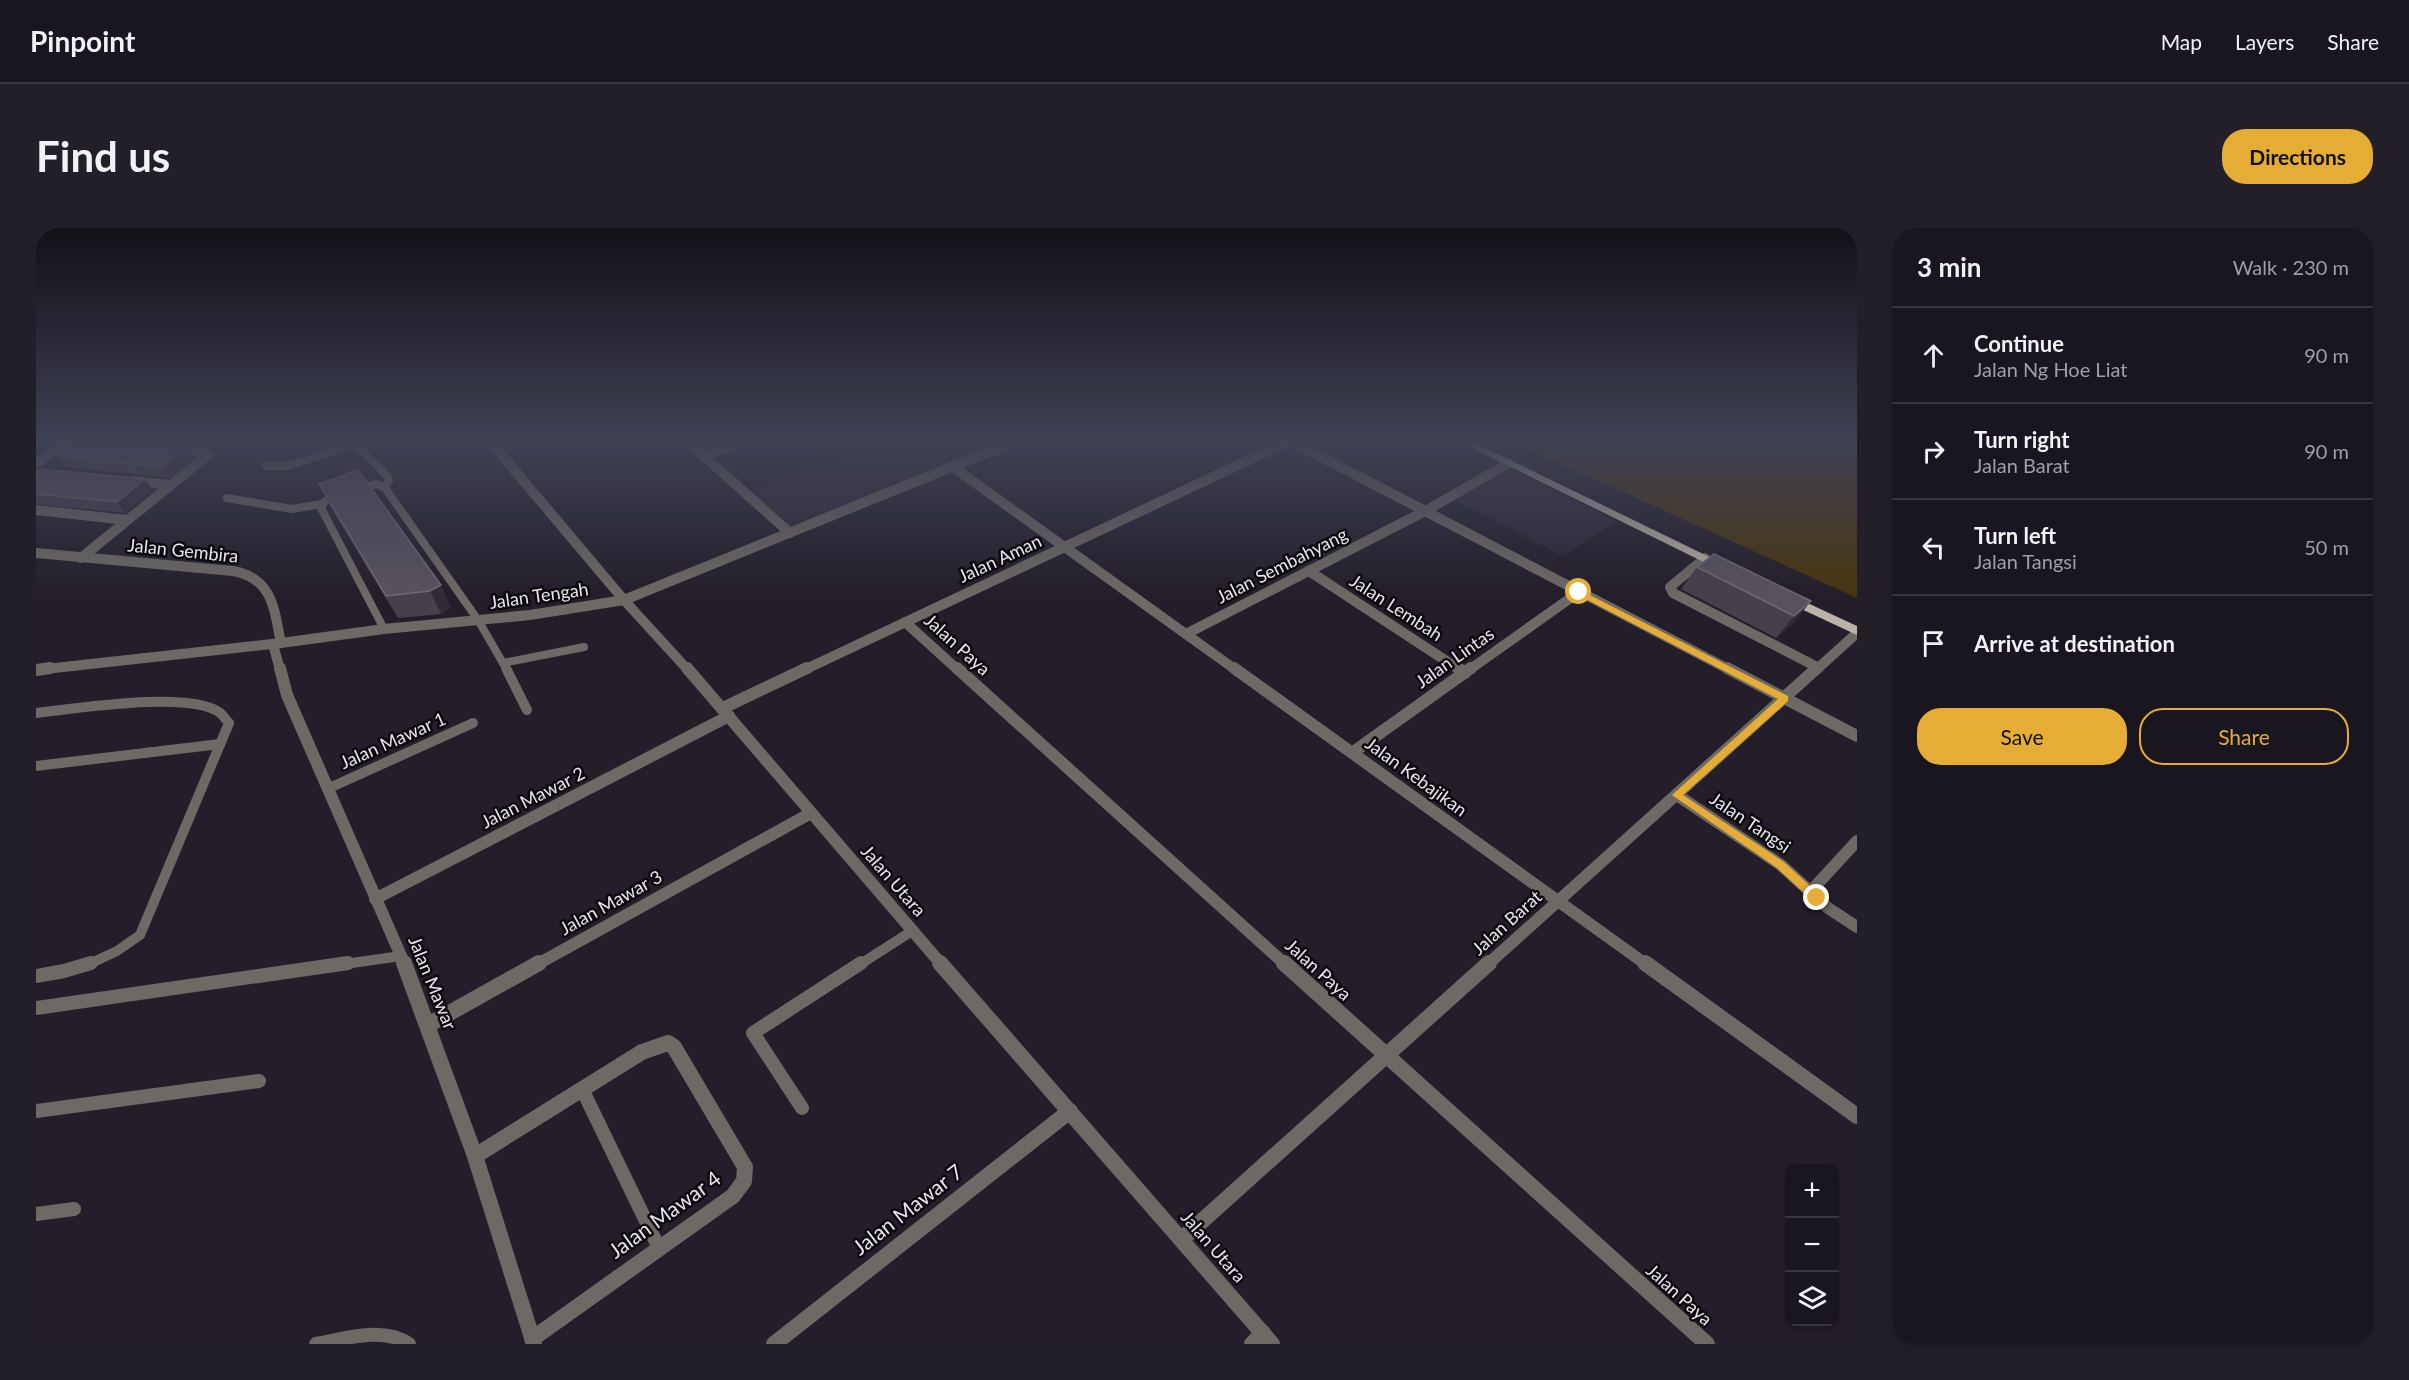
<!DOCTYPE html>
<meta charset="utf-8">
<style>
:root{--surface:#1a161f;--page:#231f28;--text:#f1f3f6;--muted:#9f9fa4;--line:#38353d;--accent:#e6ad36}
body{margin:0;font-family:Lato,sans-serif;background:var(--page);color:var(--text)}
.controls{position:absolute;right:18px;bottom:18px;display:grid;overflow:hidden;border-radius:12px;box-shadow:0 3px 9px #0003}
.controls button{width:54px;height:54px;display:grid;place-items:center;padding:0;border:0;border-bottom:2px solid var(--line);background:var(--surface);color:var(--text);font:30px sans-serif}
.stop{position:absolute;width:18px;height:18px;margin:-14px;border:4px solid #e6ad36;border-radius:50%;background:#fff}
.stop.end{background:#e6ad36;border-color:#fff;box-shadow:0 2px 6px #0008}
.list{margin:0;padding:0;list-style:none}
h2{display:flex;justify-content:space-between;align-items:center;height:78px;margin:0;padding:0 24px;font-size:26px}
h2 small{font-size:20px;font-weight:400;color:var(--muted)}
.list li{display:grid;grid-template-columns:39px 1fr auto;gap:18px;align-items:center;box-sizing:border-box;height:96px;padding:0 24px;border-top:2px solid var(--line)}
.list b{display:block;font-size:22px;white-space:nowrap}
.list p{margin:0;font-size:20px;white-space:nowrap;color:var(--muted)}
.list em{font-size:20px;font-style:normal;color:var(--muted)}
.actions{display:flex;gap:12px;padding:18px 24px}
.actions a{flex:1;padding:14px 0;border:2px solid var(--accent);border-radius:24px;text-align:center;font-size:21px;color:var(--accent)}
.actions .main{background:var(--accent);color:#111}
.icon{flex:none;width:33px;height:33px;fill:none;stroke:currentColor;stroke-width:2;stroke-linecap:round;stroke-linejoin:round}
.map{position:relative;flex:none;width:1821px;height:1116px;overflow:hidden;border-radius:24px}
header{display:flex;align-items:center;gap:36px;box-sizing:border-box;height:84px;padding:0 30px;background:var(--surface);border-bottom:2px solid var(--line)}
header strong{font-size:28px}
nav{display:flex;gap:33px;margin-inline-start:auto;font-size:21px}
.intro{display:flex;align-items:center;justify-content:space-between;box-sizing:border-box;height:144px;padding:0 36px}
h1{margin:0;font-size:42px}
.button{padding:15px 27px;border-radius:24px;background:var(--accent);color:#111;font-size:21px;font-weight:700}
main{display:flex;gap:36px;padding:0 36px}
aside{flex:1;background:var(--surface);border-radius:24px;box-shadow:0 3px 9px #0003}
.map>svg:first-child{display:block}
.built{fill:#2f2737}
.green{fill:#48350f}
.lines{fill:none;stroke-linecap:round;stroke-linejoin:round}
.service-far2{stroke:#6d6964;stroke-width:8}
.service-far1{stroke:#6d6964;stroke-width:10}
.service{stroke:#6d6964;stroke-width:14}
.minor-far2{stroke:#6d6964;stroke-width:10}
.minor-far1{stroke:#6d6964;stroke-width:12}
.minor{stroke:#6d6964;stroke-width:16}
.primary{fill:#bab3a8;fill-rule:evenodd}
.wall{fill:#46404b}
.shaded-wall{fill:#312b36}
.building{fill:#58525d;stroke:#6f6974;stroke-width:1.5}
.route{fill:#e6ad36}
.labels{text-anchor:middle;stroke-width:5;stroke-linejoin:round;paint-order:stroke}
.street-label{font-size:18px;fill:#eae6ee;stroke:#0c090e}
.near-street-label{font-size:21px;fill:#eae6ee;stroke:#0c090e}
</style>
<header>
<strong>Pinpoint</strong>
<nav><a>Map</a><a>Layers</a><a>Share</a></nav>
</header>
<div class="intro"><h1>Find us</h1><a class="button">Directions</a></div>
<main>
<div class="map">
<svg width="1821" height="1116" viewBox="0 0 1821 1116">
<rect width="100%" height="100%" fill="#231e29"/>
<!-- built -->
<g class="built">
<path d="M844,212H975L756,301L713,264Z"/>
<path d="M1474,240L1581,293L1527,328L1418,272Z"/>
</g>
<!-- green -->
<path class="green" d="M1481,212H1821V370L1477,214Z"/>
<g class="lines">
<!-- service-far2 -->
<g class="service-far2">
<path d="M230,238H251L319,216L352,249L353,253L348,259"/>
<path d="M321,261L341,256L349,260L442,392L471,442"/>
<path d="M303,266L289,273L285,280L348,401"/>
<path d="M191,270L256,281L285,276"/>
<path d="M467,435L548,419"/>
</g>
<!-- service-far1 -->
<g class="service-far1">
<path d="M470,440L491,482"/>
<path d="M0,485C38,481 154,462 184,485C187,487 190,492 193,495L104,707L81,723L51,737"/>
<path d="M0,538L184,516"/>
<path d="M291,561L437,495"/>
<path d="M302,737L365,728"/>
<path d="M823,737L876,703"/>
</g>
<!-- service -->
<g class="service">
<path d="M0,748L28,743L55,735"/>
<path d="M0,780L312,735"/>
<path d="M547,863L623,1020"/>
<path d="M766,880L717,805L825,735"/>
<path d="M0,883L223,853"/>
<path d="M0,986L38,981"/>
<path d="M280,1116C309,1111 347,1098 373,1116"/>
</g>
<!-- minor-far2 -->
<g class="minor-far2">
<path d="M453,212L588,372L652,442"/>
<path d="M650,212L754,305"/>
<path d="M1253,212L1694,442"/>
<path d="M0,214L27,217"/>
<path d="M668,228L711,212"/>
<path d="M0,235L34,212"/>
<path d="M917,239L1200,442"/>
<path d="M97,253L134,257"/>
<path d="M0,282L91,292"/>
<path d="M0,325L197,343C237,350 238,381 245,415"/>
<path d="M45,330L173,226L139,219"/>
<path d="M1669,330L1634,359L1637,365L1783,440"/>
<path d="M1273,343L1424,442"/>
<path d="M869,394L922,442"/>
<path d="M1150,406L1391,282L1473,235"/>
<path d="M237,416L244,442"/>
<path d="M0,442L245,415L348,401L494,387L588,372L982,212"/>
<path d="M768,442L1255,212"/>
<path d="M1433,442L1543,364"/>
<path d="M1780,442L1821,405"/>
</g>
<!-- minor-far1 -->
<g class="minor-far1">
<path d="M244,440L251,467L369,737"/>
<path d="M651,440L906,737"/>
<path d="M921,440L1250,737"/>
<path d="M1198,440L1611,737"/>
<path d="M1422,440L1429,445"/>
<path d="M1691,440L1821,508"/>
<path d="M0,442L14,440"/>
<path d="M687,480L771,440"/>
<path d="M1316,525L1435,440"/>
<path d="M1641,567L1745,637L1792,680L1821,699"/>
<path d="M1774,664L1821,613"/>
<path d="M339,671L693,488"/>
<path d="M500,737L775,585"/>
<path d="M1451,737L1781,440"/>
</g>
<!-- minor -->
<g class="minor">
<path d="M368,735L439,928L498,1116"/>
<path d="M904,735L1236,1116"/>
<path d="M1248,735L1671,1116"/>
<path d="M1609,735L1821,888"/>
<path d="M392,797L503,735"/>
<path d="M439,928L606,824L632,815L638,819L709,939L708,953L697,968L496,1111"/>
<path d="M1146,1011L1453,735"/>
<path d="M738,1116L1034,883"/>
<path d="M1216,1116L1227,1105"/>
</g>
<!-- primary -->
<g class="primary">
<path d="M1420,212H1433L1696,340L1694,343H1686Z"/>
<path d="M1752,366L1821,398V407L1748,373L1746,370L1748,367Z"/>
</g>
</g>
<!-- wall -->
<g class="wall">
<path d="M22,218L158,229L133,250L30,239L22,228L27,224Z"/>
<path d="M0,244L109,251L117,262L89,285L0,276Z"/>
<path d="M283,256L415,379L405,386L362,390L294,278Z"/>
<path d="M1661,339L1775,373L1757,395L1740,410L1645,361Z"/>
</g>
<!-- shaded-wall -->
<g class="shaded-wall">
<path d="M151,218L158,229L133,250L125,239Z"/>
<path d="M109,251L117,262L89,285L81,274Z"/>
<path d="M405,357L415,379L405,386L394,363Z"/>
<path d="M1775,373L1757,395L1740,410L1758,388Z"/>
</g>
<!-- building -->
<g class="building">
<path d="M31,212H107L151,218L125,239L22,228L34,219L22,218Z"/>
<path d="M4,241L109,251L81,274L0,266V244Z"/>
<path d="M322,242L405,357L394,363L350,368L283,256Z"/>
<path d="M1678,326L1775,373L1758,388L1661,339Z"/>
</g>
<!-- sky -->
<linearGradient id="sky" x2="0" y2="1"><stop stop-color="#131017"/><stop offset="0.58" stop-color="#3f4154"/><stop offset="1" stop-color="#3f4154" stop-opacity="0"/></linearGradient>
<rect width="1821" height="368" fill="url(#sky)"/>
<!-- route -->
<path class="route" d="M1540,363H1546L1752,468V473L1647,567L1748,634L1784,667V673H1777L1741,640L1636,567L1742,471L1540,366Z"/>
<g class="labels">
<!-- street labels -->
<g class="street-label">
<text transform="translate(147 323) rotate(6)" y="6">Jalan Gembira</text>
<text transform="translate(964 331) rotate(-25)" y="6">Jalan Aman</text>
<text transform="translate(1246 338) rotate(-27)" y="6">Jalan Sembahyang</text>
<text transform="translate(503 368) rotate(-8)" y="6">Jalan Tengah</text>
<text transform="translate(1360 380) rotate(33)" y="6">Jalan Lembah</text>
<text transform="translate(921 417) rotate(42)" y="6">Jalan Paya</text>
<text transform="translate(1419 430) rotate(-35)" y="6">Jalan Lintas</text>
<text transform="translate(357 513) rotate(-24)" y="6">Jalan Mawar 1</text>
<text transform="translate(1380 549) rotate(36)" y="6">Jalan Kebajikan</text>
<text transform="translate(497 570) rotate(-27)" y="6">Jalan Mawar 2</text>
<text transform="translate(1714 595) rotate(34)" y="6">Jalan Tangsi</text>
<text transform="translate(857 653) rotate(49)" y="6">Jalan Utara</text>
<text transform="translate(575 675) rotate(-29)" y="6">Jalan Mawar 3</text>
<text transform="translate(1471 695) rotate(-42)" y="6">Jalan Barat</text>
<text transform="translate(1282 742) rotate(42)" y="6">Jalan Paya</text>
<text transform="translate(396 755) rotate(68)" y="6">Jalan Mawar</text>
<text transform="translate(1177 1019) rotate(49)" y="6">Jalan Utara</text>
<text transform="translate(1643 1067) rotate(42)" y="6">Jalan Paya</text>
</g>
<!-- near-street labels -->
<g class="near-street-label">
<text transform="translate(872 982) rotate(-38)" y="7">Jalan Mawar 7</text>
<text transform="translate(629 987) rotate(-36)" y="7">Jalan Mawar 4</text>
</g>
</g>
</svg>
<div class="controls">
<button>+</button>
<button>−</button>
<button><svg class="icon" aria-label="layers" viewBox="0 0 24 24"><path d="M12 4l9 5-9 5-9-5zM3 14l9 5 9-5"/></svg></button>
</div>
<div class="stop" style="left:1543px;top:364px"></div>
<div class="stop end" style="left:1781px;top:670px"></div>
</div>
<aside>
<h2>3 min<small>Walk · 230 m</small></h2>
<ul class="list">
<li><svg class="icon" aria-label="ahead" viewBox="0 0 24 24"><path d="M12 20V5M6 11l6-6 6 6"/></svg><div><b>Continue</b><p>Jalan Ng Hoe Liat</p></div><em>90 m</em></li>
<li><svg class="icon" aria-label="right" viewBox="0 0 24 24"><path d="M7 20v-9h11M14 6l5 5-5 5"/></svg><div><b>Turn right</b><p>Jalan Barat</p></div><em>90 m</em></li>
<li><svg class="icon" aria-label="left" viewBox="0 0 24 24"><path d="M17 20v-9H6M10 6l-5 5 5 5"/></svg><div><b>Turn left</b><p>Jalan Tangsi</p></div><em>50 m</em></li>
<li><svg class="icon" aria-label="arrive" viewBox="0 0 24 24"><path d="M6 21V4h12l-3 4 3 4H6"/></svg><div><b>Arrive at destination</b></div></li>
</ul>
<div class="actions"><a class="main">Save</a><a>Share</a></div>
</aside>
</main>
